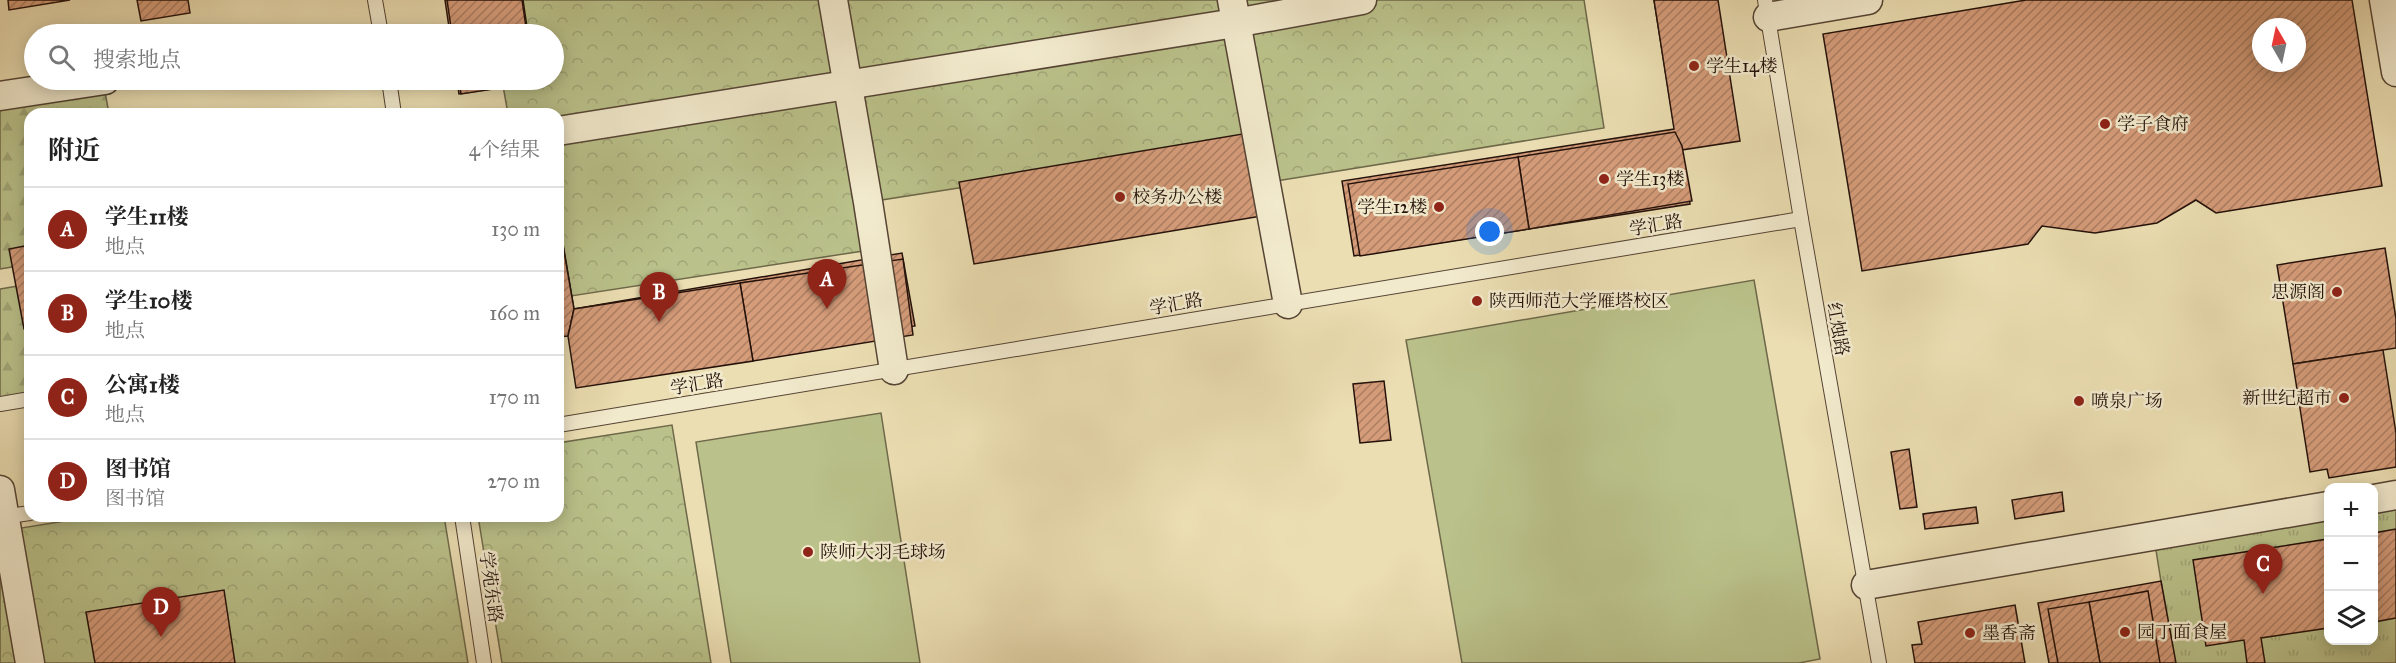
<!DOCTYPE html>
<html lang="zh">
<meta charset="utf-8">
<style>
:root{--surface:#fff;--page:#f6f6f6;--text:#222;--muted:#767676;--line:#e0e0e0;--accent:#8f2418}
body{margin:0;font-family:"IM FELL Great Primer","Noto Serif SC",serif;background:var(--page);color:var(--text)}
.controls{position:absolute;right:18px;bottom:18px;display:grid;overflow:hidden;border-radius:12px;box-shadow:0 3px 15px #0003}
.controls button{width:54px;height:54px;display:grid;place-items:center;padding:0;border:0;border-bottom:2px solid var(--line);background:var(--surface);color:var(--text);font:30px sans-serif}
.compass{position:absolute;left:2252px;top:18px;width:54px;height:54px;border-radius:50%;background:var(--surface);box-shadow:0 3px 15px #0003;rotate:351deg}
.you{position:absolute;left:1490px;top:232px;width:21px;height:21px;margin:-15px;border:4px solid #fff;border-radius:50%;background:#1a73e8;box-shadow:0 0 0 9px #1a73e833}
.badge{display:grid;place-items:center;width:39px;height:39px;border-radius:50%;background:var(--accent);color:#fff;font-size:20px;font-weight:700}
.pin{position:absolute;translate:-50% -50px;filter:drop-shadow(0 2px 3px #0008)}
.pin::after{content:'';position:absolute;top:32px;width:21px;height:18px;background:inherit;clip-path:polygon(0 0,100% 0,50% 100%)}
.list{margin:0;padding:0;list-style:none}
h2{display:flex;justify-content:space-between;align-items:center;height:78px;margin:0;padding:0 24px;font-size:26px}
h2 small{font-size:20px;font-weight:400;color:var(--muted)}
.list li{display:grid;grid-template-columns:39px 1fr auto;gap:18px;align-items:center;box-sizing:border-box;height:84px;padding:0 24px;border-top:2px solid var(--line)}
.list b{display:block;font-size:22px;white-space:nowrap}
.list p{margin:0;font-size:20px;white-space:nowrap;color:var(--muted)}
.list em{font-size:20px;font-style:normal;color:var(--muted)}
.icon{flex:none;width:33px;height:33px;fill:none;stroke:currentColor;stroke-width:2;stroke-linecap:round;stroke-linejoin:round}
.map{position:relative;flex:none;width:2396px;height:663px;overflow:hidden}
.search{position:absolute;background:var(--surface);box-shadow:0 3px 15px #0003;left:24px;top:24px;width:540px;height:66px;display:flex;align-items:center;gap:15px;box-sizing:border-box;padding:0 21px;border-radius:33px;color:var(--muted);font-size:22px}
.panel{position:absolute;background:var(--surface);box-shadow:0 3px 15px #0003;left:24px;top:108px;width:540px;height:414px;border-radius:18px}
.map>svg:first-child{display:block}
.grass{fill:url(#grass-tufts);stroke:#6e694a;stroke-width:1.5}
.forest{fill:url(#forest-firs);stroke:#6e694a;stroke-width:1.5}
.park{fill:url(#park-crowns);stroke:#6e694a;stroke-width:1.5}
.pitch{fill:#bac18a;stroke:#6e694a;stroke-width:1.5}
.building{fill:url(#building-hatch);stroke:#23110a;stroke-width:1.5;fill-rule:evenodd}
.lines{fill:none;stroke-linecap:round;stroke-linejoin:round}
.lane-casing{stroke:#554434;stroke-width:16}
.street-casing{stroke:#554434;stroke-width:31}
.lane{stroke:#f2eacd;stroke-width:14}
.street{stroke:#f2eacd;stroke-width:28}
.poi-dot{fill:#8f2418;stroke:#f2eacd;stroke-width:2}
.labels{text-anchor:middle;stroke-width:5;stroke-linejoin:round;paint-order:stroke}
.poi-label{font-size:18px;fill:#23110a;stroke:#f2eacd;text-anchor:start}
.street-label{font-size:18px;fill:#23110a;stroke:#f2eacd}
</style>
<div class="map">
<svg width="2396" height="663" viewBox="0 0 2396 663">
<defs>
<pattern id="grass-tufts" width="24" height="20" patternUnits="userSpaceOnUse" patternTransform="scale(1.5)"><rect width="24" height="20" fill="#bac18a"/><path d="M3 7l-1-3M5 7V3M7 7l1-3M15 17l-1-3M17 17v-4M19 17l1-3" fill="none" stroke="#a0a576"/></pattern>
<pattern id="forest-firs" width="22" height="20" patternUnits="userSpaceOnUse" patternTransform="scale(1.5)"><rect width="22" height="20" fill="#bac18a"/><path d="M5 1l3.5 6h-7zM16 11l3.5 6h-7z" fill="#a0a576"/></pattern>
<pattern id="park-crowns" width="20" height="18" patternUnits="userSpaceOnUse" patternTransform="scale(1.5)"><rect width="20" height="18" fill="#bac18a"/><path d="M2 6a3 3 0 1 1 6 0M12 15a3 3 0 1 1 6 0" fill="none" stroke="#a0a576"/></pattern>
<pattern id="building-hatch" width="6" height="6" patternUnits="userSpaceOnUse" patternTransform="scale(1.5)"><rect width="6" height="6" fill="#d59c7a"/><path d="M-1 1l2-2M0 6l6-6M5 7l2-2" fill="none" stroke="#ac7e62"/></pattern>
</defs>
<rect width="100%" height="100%" fill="#ebdeb2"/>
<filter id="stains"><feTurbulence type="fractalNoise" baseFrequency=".00333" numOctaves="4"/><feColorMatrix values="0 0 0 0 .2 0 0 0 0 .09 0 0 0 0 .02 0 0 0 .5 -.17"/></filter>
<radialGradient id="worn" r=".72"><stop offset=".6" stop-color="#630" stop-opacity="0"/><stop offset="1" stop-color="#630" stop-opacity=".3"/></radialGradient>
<!-- grass -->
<path class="grass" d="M2396,508V663H2174L2155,544L2328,518V640H2374V511Z"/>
<!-- forest -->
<g class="forest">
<path d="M104,86L109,114H30V264L0,269V103Z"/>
<path d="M30,284V394L0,399V289Z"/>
</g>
<!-- park -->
<g class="park">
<path d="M489,0H1584L1604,128L1264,183L1258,141L869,202L876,249L558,298V114H508L502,80H554V34H495Z"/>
<path d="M672,425L711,663H502L478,516H558V443Z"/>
<path d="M96,516H444L468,663H43L21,528Z"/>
<path d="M0,528L22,663H0Z"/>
</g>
<!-- pitch -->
<g class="pitch">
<path d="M1754,280L1820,659L1799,663H1462L1406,340Z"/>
<path d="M881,413L920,663H731L696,442Z"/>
</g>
<!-- building -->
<g class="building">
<path d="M8,0H70L9,10Z"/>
<path d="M137,0H188L190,13L141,21Z"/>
<path d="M445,0H523L528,34H450Z"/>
<path d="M447,0H522L527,34H452Z"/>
<path d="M1654,0H1714L1736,139L1682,146L1675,132Z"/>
<path d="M1654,0H1718L1740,141L1682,150L1690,204L1354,256L1342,181L1674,129Z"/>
<path d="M2026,0H2352L2382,186L2216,213L2196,200L2157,223L2095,233L2042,226L2028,244L1862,271L1823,34ZM2261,27H2297V63H2261Z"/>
<path d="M457,80H535L536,82L459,94Z"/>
<path d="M459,80H534V83L461,94Z"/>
<path d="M1266,130L1280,213L974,264L959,182Z"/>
<path d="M1675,132L1682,146L1692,201L1529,229L1518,157Z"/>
<path d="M1518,157L1529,229L1360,256L1348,184Z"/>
<path d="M558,214L574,309L902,253L915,326L579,384L571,333L558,335Z"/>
<path d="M558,217L574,309L568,336L558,337Z"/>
<path d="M30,245V328L24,329L9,249Z"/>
<path d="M2385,248L2396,319V348L2293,364L2277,265Z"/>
<path d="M903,259L913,335L753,361L740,283Z"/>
<path d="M740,283L753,361L576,388L568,336L574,309Z"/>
<path d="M2383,350L2396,433V467L2329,478L2327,469L2310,472L2293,364Z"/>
<path d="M1384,381L1391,440L1360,443L1353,384Z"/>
<path d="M1909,449L1917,507L1900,509L1891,452Z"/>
<path d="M2062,492L2064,511L2015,519L2012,500Z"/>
<path d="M1976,507L1978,523L1925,529L1923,514Z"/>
<path d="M2396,529V618L2374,622V533Z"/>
<path d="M2328,539V628L2261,638L2265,663H2247L2244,640L2206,646L2193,560Z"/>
<path d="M2161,581L2176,663H2049L2038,603Z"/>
<path d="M224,590L235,663H95L86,612Z"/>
<path d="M2148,591L2160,663H2100L2089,602Z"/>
<path d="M2089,602L2100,663H2058L2048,609Z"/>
<path d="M2015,605L2025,663H1915L1912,645L1922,644L1918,622Z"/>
</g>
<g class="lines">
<defs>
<g id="lane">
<path d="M375,0L381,34"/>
<path d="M1765,0L1801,219L1879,663"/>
<path d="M389,80L394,114"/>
<path d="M0,404L30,399"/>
<path d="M558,425L1801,219"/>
<path d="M462,516L484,663"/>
<path d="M2,517L30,513"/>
</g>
<g id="street">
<path d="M833,0L868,202L894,370"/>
<path d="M1232,0L1288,304"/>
<path d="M2384,0L2396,72"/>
<path d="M1768,17L1868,0"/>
<path d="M0,96L105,80"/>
<path d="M558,131L1235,23L1362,0"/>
<path d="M0,490L30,663"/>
<path d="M2374,499L2396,495"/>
<path d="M1866,585L2328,506"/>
</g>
</defs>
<!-- lane casing -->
<use href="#lane" class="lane-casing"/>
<!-- street casing -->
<use href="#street" class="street-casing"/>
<!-- lane -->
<use href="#lane" class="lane"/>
<!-- street -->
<use href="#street" class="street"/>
</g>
<!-- markers -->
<g class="poi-dot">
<circle cx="1694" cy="66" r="6"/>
<circle cx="2105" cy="124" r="6"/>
<circle cx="1604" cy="179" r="6"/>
<circle cx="1120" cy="197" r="6"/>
<circle cx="1439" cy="207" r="6"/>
<circle cx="2337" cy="292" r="6"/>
<circle cx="1477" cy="301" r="6"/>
<circle cx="2344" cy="398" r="6"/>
<circle cx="2079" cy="401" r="6"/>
<circle cx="808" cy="552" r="6"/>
<circle cx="2125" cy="632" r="6"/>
<circle cx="1970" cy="633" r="6"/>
</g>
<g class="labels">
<!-- poi labels -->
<g class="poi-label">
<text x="1706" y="72">学生14楼</text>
<text x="2117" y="130">学子食府</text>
<text x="1616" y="185">学生13楼</text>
<text x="1132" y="203">校务办公楼</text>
<text x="1427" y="213" text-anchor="end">学生12楼</text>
<text x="2325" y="298" text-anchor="end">思源阁</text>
<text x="1489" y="307">陕西师范大学雁塔校区</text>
<text x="2332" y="404" text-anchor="end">新世纪超市</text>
<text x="2091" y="407">喷泉广场</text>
<text x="820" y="558">陕师大羽毛球场</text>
<text x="2137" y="638">园丁面食屋</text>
<text x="1982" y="639">墨香斋</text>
</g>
<!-- street labels -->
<g class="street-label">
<text transform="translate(1656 225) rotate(-9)" y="6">学汇路</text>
<text transform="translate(1176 304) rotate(-10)" y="6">学汇路</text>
<text transform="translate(1838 329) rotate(80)" y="6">红烛路</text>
<text transform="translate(697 384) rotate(-9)" y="6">学汇路</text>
<text transform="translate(491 587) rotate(82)" y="6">学苑东路</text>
</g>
</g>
<rect width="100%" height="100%" filter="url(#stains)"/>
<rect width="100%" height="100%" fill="url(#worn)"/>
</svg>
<div class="controls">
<button>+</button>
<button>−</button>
<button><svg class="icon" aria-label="layers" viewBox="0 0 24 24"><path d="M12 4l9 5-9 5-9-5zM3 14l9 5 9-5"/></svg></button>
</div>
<svg class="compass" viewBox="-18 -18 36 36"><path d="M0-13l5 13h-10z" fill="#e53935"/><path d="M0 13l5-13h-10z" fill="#767676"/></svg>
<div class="you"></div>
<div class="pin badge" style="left:827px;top:309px">A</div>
<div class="pin badge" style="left:659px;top:322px">B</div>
<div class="pin badge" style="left:2263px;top:594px">C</div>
<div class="pin badge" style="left:161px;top:637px">D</div>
<div class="search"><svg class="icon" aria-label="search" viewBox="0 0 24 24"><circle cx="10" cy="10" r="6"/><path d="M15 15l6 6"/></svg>搜索地点</div>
<section class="panel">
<h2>附近<small>4个结果</small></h2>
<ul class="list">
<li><span class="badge">A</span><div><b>学生11楼</b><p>地点</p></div><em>130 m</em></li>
<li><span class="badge">B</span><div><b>学生10楼</b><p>地点</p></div><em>160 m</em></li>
<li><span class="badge">C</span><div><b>公寓1楼</b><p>地点</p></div><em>170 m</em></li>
<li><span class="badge">D</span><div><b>图书馆</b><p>图书馆</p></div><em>270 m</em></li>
</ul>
</section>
</div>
